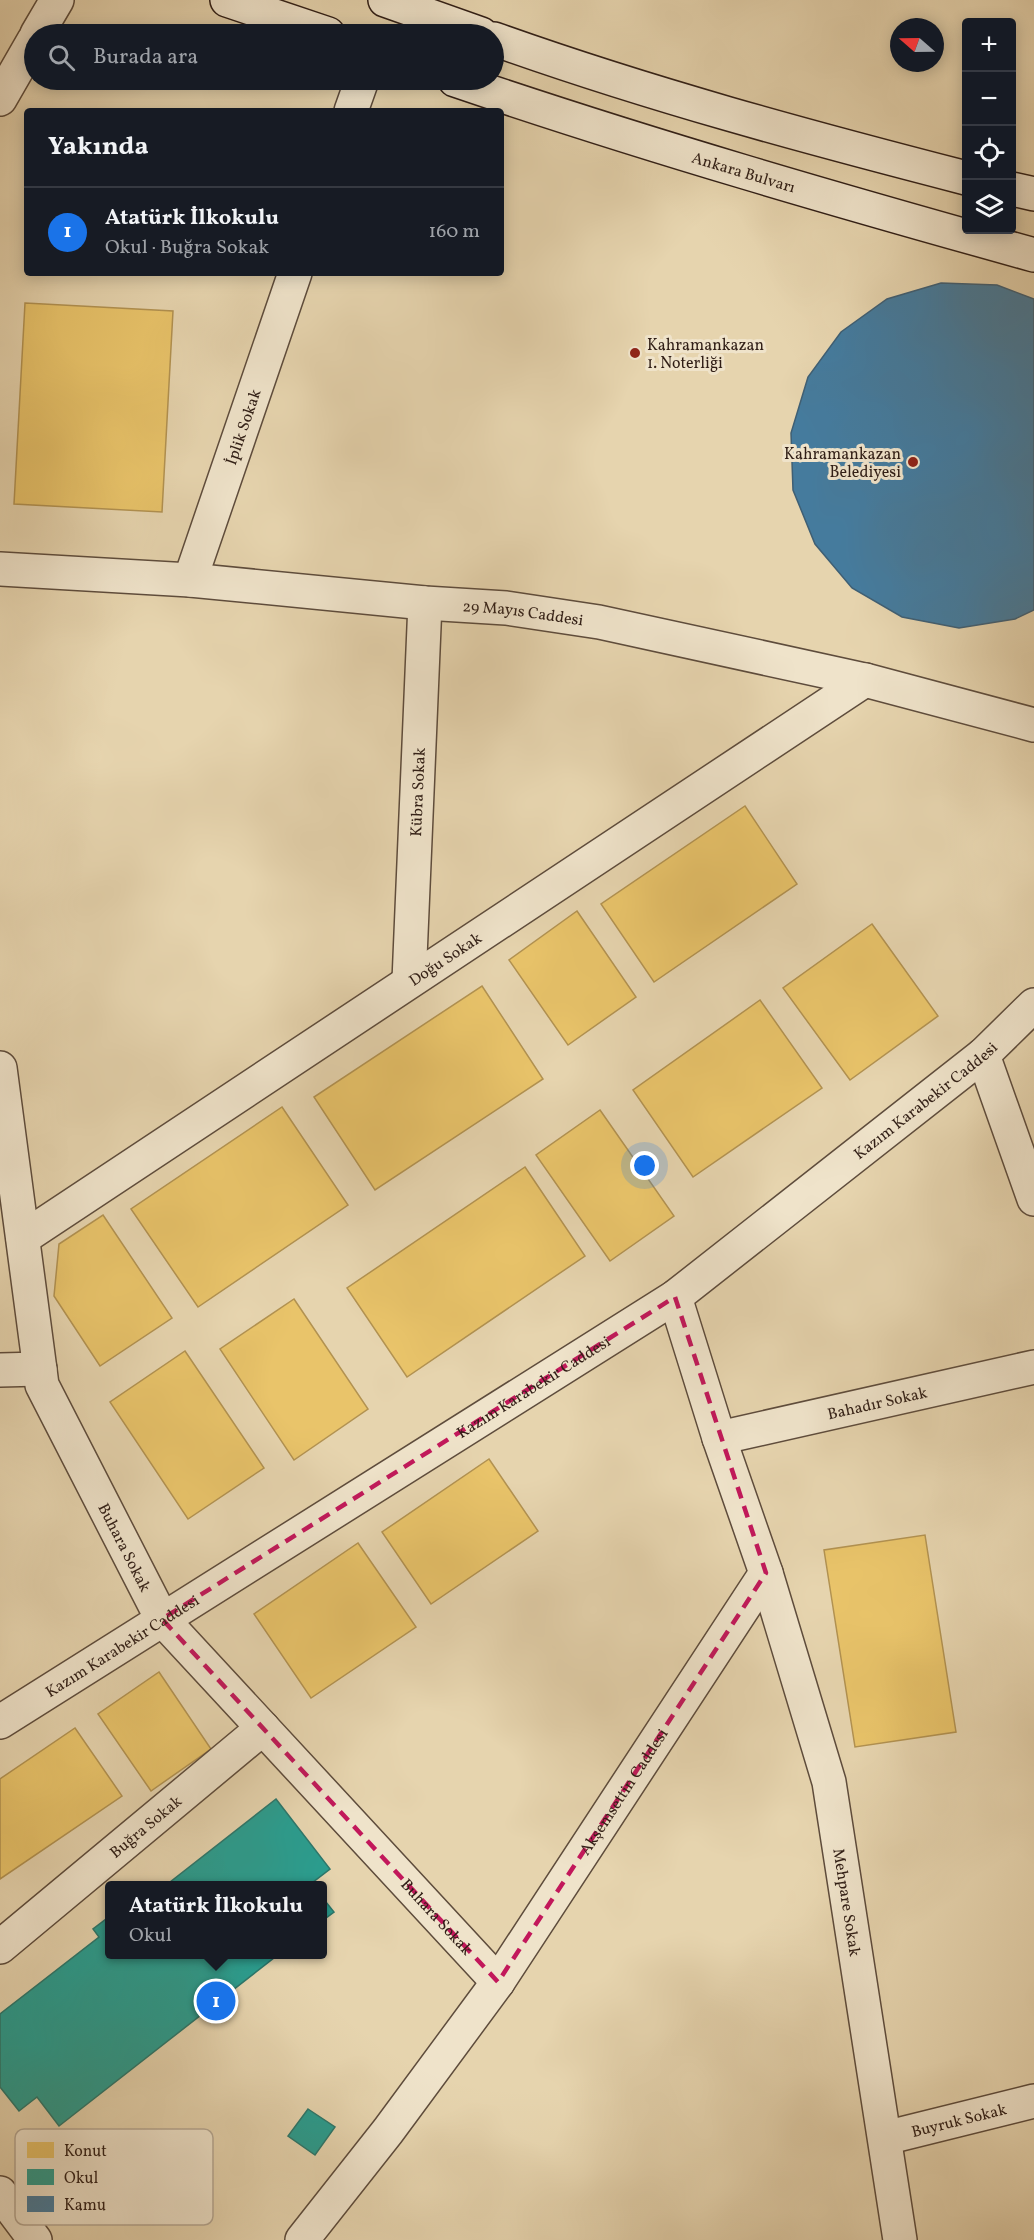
<!DOCTYPE html>
<html lang="tr">
<meta charset="utf-8">
<style>
:root{--surface:#171b24;--page:#242831;--text:#f1f3f6;--muted:#9ea1a6;--line:#363941;--accent:#1a73e8}
body{margin:0;font-family:Vollkorn,serif;background:var(--page);color:var(--text)}
.controls{position:absolute;right:18px;top:18px;display:grid;overflow:hidden;border-radius:6px;box-shadow:0 3px 15px #0003}
.controls button{width:54px;height:54px;display:grid;place-items:center;padding:0;border:0;border-bottom:2px solid var(--line);background:var(--surface);color:var(--text);font:30px sans-serif}
.compass{position:absolute;left:890px;top:18px;width:54px;height:54px;border-radius:50%;background:var(--surface);box-shadow:0 3px 15px #0003;rotate:290deg}
.you{position:absolute;left:645px;top:1166px;width:21px;height:21px;margin:-15px;border:4px solid #fff;border-radius:50%;background:#1a73e8;box-shadow:0 0 0 9px #1a73e833}
.badge{display:grid;place-items:center;width:39px;height:39px;border-radius:50%;background:var(--accent);color:#fff;font-size:20px;font-weight:700}
.pin{position:absolute;translate:-50% -50%;border:3px solid #fff;box-shadow:0 2px 6px #0006}
.popup{position:absolute;left:105px;top:1881px;width:222px;height:78px;box-sizing:border-box;display:grid;place-content:center;border-radius:6px;background:var(--surface);filter:drop-shadow(0 2px 4px #0005);font-size:20px;white-space:nowrap;color:var(--muted)}
.popup b{font-size:22px;color:var(--text)}
.popup::after{content:'';position:absolute;left:50%;top:100%;margin-left:-12px;border:12px solid transparent;border-top-color:var(--surface)}
.list{margin:0;padding:0;list-style:none}
h2{display:flex;justify-content:space-between;align-items:center;height:78px;margin:0;padding:0 24px;font-size:26px}
h2 small{font-size:20px;font-weight:400;color:var(--muted)}
.list li{display:grid;grid-template-columns:39px 1fr auto;gap:18px;align-items:center;box-sizing:border-box;height:90px;padding:0 24px;border-top:2px solid var(--line)}
.list b{display:block;font-size:22px;white-space:nowrap}
.list p{margin:0;font-size:20px;white-space:nowrap;color:var(--muted)}
.list em{font-size:20px;font-style:normal;color:var(--muted)}
.icon{flex:none;width:33px;height:33px;fill:none;stroke:currentColor;stroke-width:2;stroke-linecap:round;stroke-linejoin:round}
.map{position:relative;flex:none;width:1034px;height:2240px;overflow:hidden}
.search{position:absolute;background:var(--surface);box-shadow:0 3px 15px #0003;left:24px;top:24px;width:480px;height:66px;display:flex;align-items:center;gap:15px;box-sizing:border-box;padding:0 21px;border-radius:33px;color:var(--muted);font-size:22px}
.panel{position:absolute;background:var(--surface);box-shadow:0 3px 15px #0003;left:24px;top:108px;width:480px;height:168px;border-radius:6px}
.map>svg:first-child{display:block}
.homes{fill:#e9c46a;stroke:#b29251;stroke-width:1.5}
.schools{fill:#2a9d8f;stroke:#2c776b;stroke-width:1.5}
.public{fill:#457b9d;stroke:#3f5f74;stroke-width:1.5}
.lines{fill:none;stroke-linecap:round;stroke-linejoin:round}
.minor-casing{stroke:#5e4c3c;stroke-width:36}
.tertiary-casing{stroke:#5e4c3c;stroke-width:36}
.secondary-casing{stroke:#301e16;stroke-width:36}
.minor{stroke:#efe3ca;stroke-width:33}
.tertiary{stroke:#efe3ca;stroke-width:33}
.secondary{stroke:#efe3ca;stroke-width:33}
.marked{fill:none;stroke:#c2185b;stroke-width:4.5;stroke-dasharray:12 8;stroke-linejoin:round}
.poi-dot{fill:#8f2418;stroke:#efe3ca;stroke-width:2}
.labels{text-anchor:middle;stroke-width:6;stroke-linejoin:round;paint-order:stroke}
.street-label{font-size:16px;fill:#301e16;stroke:#efe3ca}
.poi-label{font-size:16px;fill:#301e16;stroke:#efe3ca;text-anchor:start}
.key{fill:#efe3ca;stroke:#b6a894;stroke-width:1.5}
.key-label{font-size:16px;fill:#301e16}
</style>
<div class="map">
<svg width="1034" height="2240" viewBox="0 0 1034 2240">
<rect width="100%" height="100%" fill="#e6d4ae"/>
<filter id="stains"><feTurbulence type="fractalNoise" baseFrequency=".00333" numOctaves="4"/><feColorMatrix values="0 0 0 0 .2 0 0 0 0 .09 0 0 0 0 .02 0 0 0 .5 -.17"/></filter>
<radialGradient id="worn" r=".72"><stop offset=".6" stop-color="#630" stop-opacity="0"/><stop offset="1" stop-color="#630" stop-opacity=".3"/></radialGradient>
<!-- homes -->
<g class="homes">
<path d="M25,303L173,311L162,512L14,504Z"/>
<path d="M745,806L797,884L654,982L601,904Z"/>
<path d="M577,911L636,997L568,1045L509,960Z"/>
<path d="M872,924L938,1016L850,1080L783,988Z"/>
<path d="M482,986L543,1079L375,1190L314,1097Z"/>
<path d="M760,1000L822,1088L693,1177L633,1090Z"/>
<path d="M282,1107L348,1205L198,1307L131,1209Z"/>
<path d="M600,1110L674,1216L610,1261L536,1155Z"/>
<path d="M525,1167L585,1256L407,1377L347,1288Z"/>
<path d="M103,1215L172,1318L100,1366L54,1296L59,1244Z"/>
<path d="M294,1299L368,1409L294,1460L220,1349Z"/>
<path d="M185,1351L264,1468L188,1519L110,1402Z"/>
<path d="M489,1459L538,1531L431,1604L382,1532Z"/>
<path d="M925,1535L956,1732L855,1747L824,1550Z"/>
<path d="M358,1543L416,1627L311,1698L254,1614Z"/>
<path d="M159,1672L211,1749L151,1791L98,1714Z"/>
<path d="M75,1728L122,1796L0,1879V1779Z"/>
</g>
<!-- schools -->
<g class="schools">
<path d="M276,1799L330,1869L312,1883L314,1886H165Z"/>
<path d="M322,1897L334,1912L322,1921Z"/>
<path d="M110,1916V1954H279L59,2126L37,2097L19,2111L0,2087V2014L99,1937L93,1929Z"/>
<path d="M308,2109L335,2127L315,2155L288,2136Z"/>
</g>
<!-- public -->
<path class="public" d="M941,283L997,285L1034,299V610L1015,619L959,628L902,617L852,588L815,544L793,490L791,433L808,377L841,332L887,299Z"/>
<g class="lines">
<defs>
<g id="minor">
<path d="M37,34L57,0"/>
<path d="M0,99L34,40"/>
<path d="M351,111L362,80"/>
<path id="s1" d="M190,580L295,273"/>
<path id="s2" d="M409,981L425,603"/>
<path d="M983,1055L1034,1199"/>
<path id="s3" d="M0,1068L42,1385L162,1619L498,1982"/>
<path id="s4" d="M23,1238L865,680"/>
<path d="M0,1370L40,1369"/>
<path id="s5" d="M719,1438L1034,1367"/>
<path id="s6" d="M766,1573L829,1782L900,2240"/>
<path id="s7" d="M0,1947L263,1728"/>
<path id="s8" d="M885,2138L1034,2101"/>
<path d="M0,2193L35,2240"/>
</g>
<g id="tertiary">
<path id="s9" d="M0,569L190,580L425,603L506,608L599,622L865,680L1034,725"/>
<path id="s10" d="M0,1722L675,1297L983,1055L1034,1005"/>
<path id="s11" d="M302,2240L388,2131L498,1982L766,1573L719,1438L675,1297"/>
</g>
<g id="secondary">
<path d="M227,0L328,34"/>
<path d="M385,0L481,34"/>
<path d="M494,39C648,94 807,137 966,178"/>
<path id="s12" d="M455,80C646,145 840,201 1034,255"/>
<path d="M1012,189L1034,194"/>
</g>
</defs>
<!-- minor casing -->
<use href="#minor" class="minor-casing"/>
<!-- tertiary casing -->
<use href="#tertiary" class="tertiary-casing"/>
<!-- secondary casing -->
<use href="#secondary" class="secondary-casing"/>
<!-- minor -->
<use href="#minor" class="minor"/>
<!-- tertiary -->
<use href="#tertiary" class="tertiary"/>
<!-- secondary -->
<use href="#secondary" class="secondary"/>
</g>
<!-- marked area -->
<path class="marked" d="M675,1297L766,1573L498,1982L162,1619Z"/>
<!-- markers -->
<g class="poi-dot">
<circle cx="635" cy="353" r="6"/>
<circle cx="913" cy="462" r="6"/>
</g>
<g class="labels">
<!-- street labels -->
<g class="street-label">
<text dy="6" stroke="none"><textPath href="#s12" startOffset="303">Ankara Bulvarı</textPath></text>
<text dy="6" stroke="none"><textPath href="#s1" startOffset="162">İplik Sokak</textPath></text>
<text dy="6" stroke="none"><textPath href="#s9" startOffset="525">29 Mayıs Caddesi</textPath></text>
<text dy="6" stroke="none"><textPath href="#s2" startOffset="189">Kübra Sokak</textPath></text>
<text dy="6" stroke="none"><textPath href="#s4" startOffset="506">Doğu Sokak</textPath></text>
<text dy="6" stroke="none"><textPath href="#s10" startOffset="1116">Kazım Karabekir Caddesi</textPath></text>
<text dy="6" stroke="none"><textPath href="#s10" startOffset="630">Kazım Karabekir Caddesi</textPath></text>
<text dy="6" stroke="none"><textPath href="#s5" startOffset="162">Bahadır Sokak</textPath></text>
<text dy="6" stroke="none"><textPath href="#s3" startOffset="502">Buhara Sokak</textPath></text>
<text dy="6" stroke="none"><textPath href="#s10" startOffset="144">Kazım Karabekir Caddesi</textPath></text>
<text dy="6" stroke="none"><textPath href="#s11" startOffset="552">Akşemsettin Caddesi</textPath></text>
<text dy="6" stroke="none"><textPath href="#s7" startOffset="189">Buğra Sokak</textPath></text>
<text dy="6" stroke="none"><textPath href="#s6" startOffset="340">Mehpare Sokak</textPath></text>
<text dy="6" stroke="none"><textPath href="#s3" startOffset="988">Buhara Sokak</textPath></text>
<text dy="6" stroke="none"><textPath href="#s8" startOffset="76">Buyruk Sokak</textPath></text>
</g>
<!-- poi labels -->
<g class="poi-label">
<text x="647" y="350">Kahramankazan<tspan x="647" dy="18">1. Noterliği</tspan></text>
<text x="901" y="459" text-anchor="end">Kahramankazan<tspan x="901" dy="18">Belediyesi</tspan></text>
</g>
</g>
<!-- legend -->
<rect x="15" y="2129" width="198" height="96" rx="9" class="key"/>
<rect x="27" y="2142" width="27" height="16" fill="#e9c46a"/>
<rect x="27" y="2169" width="27" height="16" fill="#2a9d8f"/>
<rect x="27" y="2196" width="27" height="16" fill="#457b9d"/>
<g class="key-label">
<text x="64" y="2156">Konut</text>
<text x="64" y="2183">Okul</text>
<text x="64" y="2210">Kamu</text>
</g>
<rect width="100%" height="100%" filter="url(#stains)"/>
<rect width="100%" height="100%" fill="url(#worn)"/>
</svg>
<div class="controls">
<button>+</button>
<button>−</button>
<button><svg class="icon" aria-label="locate" viewBox="0 0 24 24"><circle cx="12" cy="12" r="6"/><path d="M12 2v4M12 18v4M2 12h4M18 12h4"/></svg></button>
<button><svg class="icon" aria-label="layers" viewBox="0 0 24 24"><path d="M12 4l9 5-9 5-9-5zM3 14l9 5 9-5"/></svg></button>
</div>
<svg class="compass" viewBox="-18 -18 36 36"><path d="M0-13l5 13h-10z" fill="#e53935"/><path d="M0 13l5-13h-10z" fill="#9ea1a6"/></svg>
<div class="you"></div>
<div class="pin badge" style="left:216px;top:2001px">1</div>
<div class="popup"><b>Atatürk İlkokulu</b>Okul</div>
<div class="search"><svg class="icon" aria-label="search" viewBox="0 0 24 24"><circle cx="10" cy="10" r="6"/><path d="M15 15l6 6"/></svg>Burada ara</div>
<section class="panel">
<h2>Yakında<small></small></h2>
<ul class="list">
<li><span class="badge">1</span><div><b>Atatürk İlkokulu</b><p>Okul · Buğra Sokak</p></div><em>160 m</em></li>
</ul>
</section>
</div>
